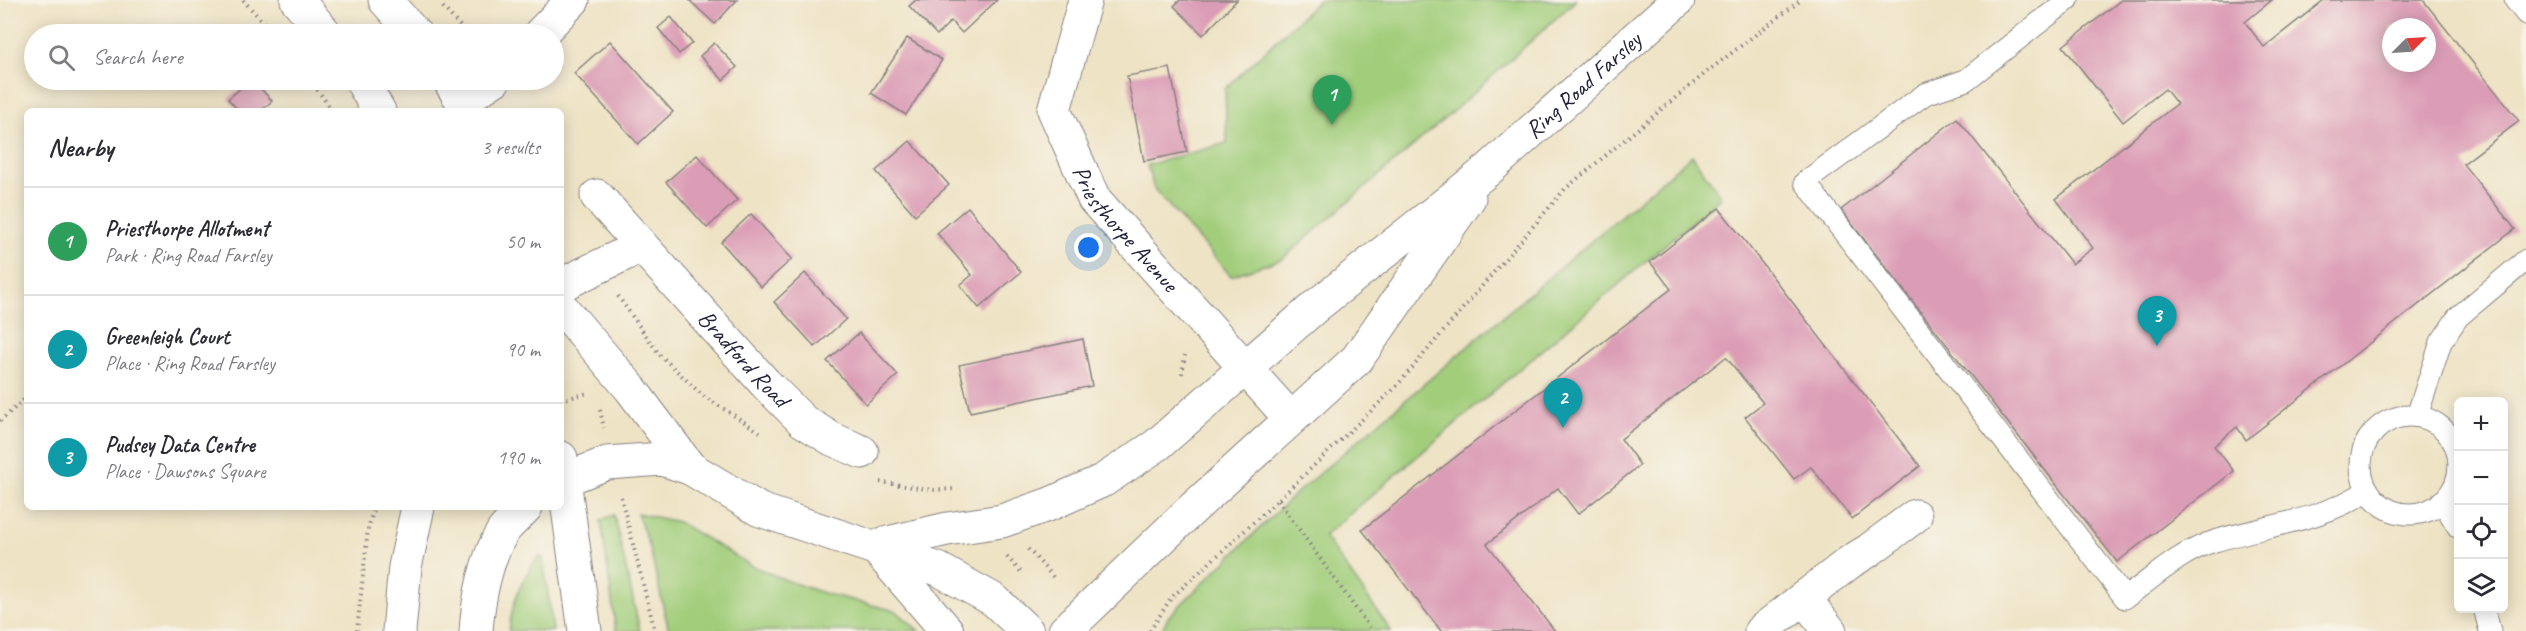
<!DOCTYPE html>
<meta charset="utf-8">
<style>
:root{--surface:#fff;--page:#f7f7f7;--text:#2b2b33;--muted:#7c7c81;--line:#e1e1e2;--accent:#d1495b}
body{margin:0;font-family:Caveat,sans-serif;background:var(--page);color:var(--text)}
.controls{position:absolute;right:18px;bottom:18px;display:grid;overflow:hidden;border-radius:9px;box-shadow:0 3px 15px #0003}
.controls button{width:54px;height:54px;display:grid;place-items:center;padding:0;border:0;border-bottom:2px solid var(--line);background:var(--surface);color:var(--text);font:30px sans-serif}
.compass{position:absolute;left:2382px;top:18px;width:54px;height:54px;border-radius:50%;background:var(--surface);box-shadow:0 3px 15px #0003;rotate:66deg}
.you{position:absolute;left:1089px;top:248px;width:21px;height:21px;margin:-15px;border:4px solid #fff;border-radius:50%;background:#1a73e8;box-shadow:0 0 0 9px #1a73e833}
.badge{display:grid;place-items:center;width:39px;height:39px;border-radius:50%;background:var(--accent);color:#fff;font-size:20px;font-weight:700}
.pin{position:absolute;translate:-50% -50px;filter:drop-shadow(0 2px 3px #0008)}
.pin::after{content:'';position:absolute;top:32px;width:21px;height:18px;background:inherit;clip-path:polygon(0 0,100% 0,50% 100%)}
.list{margin:0;padding:0;list-style:none}
h2{display:flex;justify-content:space-between;align-items:center;height:78px;margin:0;padding:0 24px;font-size:26px}
h2 small{font-size:20px;font-weight:400;color:var(--muted)}
.list li{display:grid;grid-template-columns:39px 1fr auto;gap:18px;align-items:center;box-sizing:border-box;height:108px;padding:0 24px;border-top:2px solid var(--line)}
.list b{display:block;font-size:22px;white-space:nowrap}
.list p{margin:0;font-size:20px;white-space:nowrap;color:var(--muted)}
.list em{font-size:20px;font-style:normal;color:var(--muted)}
.icon{flex:none;width:33px;height:33px;fill:none;stroke:currentColor;stroke-width:2;stroke-linecap:round;stroke-linejoin:round}
.map{position:relative;flex:none;width:2526px;height:631px;overflow:hidden}
.search{position:absolute;background:var(--surface);box-shadow:0 3px 15px #0003;left:24px;top:24px;width:540px;height:66px;display:flex;align-items:center;gap:15px;box-sizing:border-box;padding:0 21px;border-radius:33px;color:var(--muted);font-size:22px}
.panel{position:absolute;background:var(--surface);box-shadow:0 3px 15px #0003;left:24px;top:108px;width:540px;height:402px;border-radius:9px}
.map>svg:first-child{display:block}
.green{fill:#a2ce7b;stroke:#62785b;stroke-width:1.5}
.building{fill:#db9cb5;fill-rule:evenodd}
.lines{fill:none;stroke-linecap:round;stroke-linejoin:round}
.service-casing{stroke:#888280;stroke-width:23}
.minor-casing{stroke:#888280;stroke-width:35}
.trunk-casing{stroke:#888280;stroke-width:35}
.path{stroke:#888280;stroke-width:4;stroke-dasharray:1.5 4.5;stroke-linecap:butt}
.service{stroke:#fff;stroke-width:21}
.minor{stroke:#fff;stroke-width:33}
.trunk{stroke:#fff;stroke-width:33}
.labels{text-anchor:middle;stroke-width:6;stroke-linejoin:round;paint-order:stroke}
.street-label{font-size:24px;fill:#22223b;stroke:#f7f3e8}
</style>
<div class="map">
<svg width="2526" height="631" viewBox="0 0 2526 631">
<rect width="100%" height="100%" fill="#f7f3e8"/>
<filter id="ink" filterUnits="userSpaceOnUse"><feTurbulence type="fractalNoise" baseFrequency=".0167" numOctaves="2"/><feDisplacementMap in="SourceGraphic" scale="12" xChannelSelector="R" yChannelSelector="G"/><feConvolveMatrix kernelMatrix="1 2 1 2 8 2 1 2 1" color-interpolation-filters="sRGB"/></filter>
<filter id="wash" filterUnits="userSpaceOnUse"><feTurbulence type="fractalNoise" baseFrequency=".008" numOctaves="4" result="noise"/><feDisplacementMap in="SourceGraphic" scale="24" xChannelSelector="R" yChannelSelector="G"/><feGaussianBlur stdDeviation="1.35" result="paint"/><feColorMatrix in="noise" values="0 0 0 0 0 0 0 0 0 0 0 0 0 0 0 0 0 1.4 0 .05"/><feComposite in="paint" operator="in"/></filter>
<g filter="url(#wash)">
<rect width="100%" height="100%" fill="#eee3c5"/>
<!-- green -->
<g class="green">
<path d="M1319,0H1576L1457,108L1282,259L1231,276L1154,189L1147,165L1227,143L1225,89Z"/>
<path d="M1692,155L1721,197L1324,536L1391,631H1161L1169,616L1293,496Z"/>
<path d="M637,513L678,522L750,565L788,581L823,593L896,611L919,631H669L649,545Z"/>
<path d="M614,515L640,631H616L601,520Z"/>
<path d="M539,556L543,558L553,631H509C512,601 521,580 539,556Z"/>
</g>
<g id="blocks">
<!-- building -->
<g class="building">
<path d="M689,0H737L715,24Z"/>
<path d="M916,0H997L962,33L951,21L937,35L909,6Z"/>
<path d="M1180,0H1237L1203,35L1174,6Z"/>
<path d="M2121,0H2272L2245,22L2264,47L2324,0H2423L2519,121L2463,164L2515,229L2246,440L2237,427L2214,446L2234,471L2117,562L1841,210L1957,118L2072,264L2093,248L2056,199L2177,104L2165,89L2123,122L2063,46ZM2391,27H2427V63H2391Z"/>
<path d="M671,17L692,43L679,54L658,28Z"/>
<path d="M907,38L942,60L906,115L871,93Z"/>
<path d="M610,41L673,112L638,144L574,73Z"/>
<path d="M714,43L737,67L723,80L700,56Z"/>
<path d="M1170,68L1187,152L1144,161L1127,76Z"/>
<path d="M250,80H253L272,101L261,111H239L228,99Z"/>
<path d="M910,141L949,185L915,215L876,171Z"/>
<path d="M697,155L737,200L707,228L666,182Z"/>
<path d="M968,207L1021,272L979,308L960,285L972,275L937,233Z"/>
<path d="M1719,208L1920,466L1852,519L1811,467L1794,479L1745,417L1763,403L1726,357L1621,439L1640,465L1578,514L1558,488L1487,544L1555,631H1441L1362,530L1671,289L1650,262Z"/>
<path d="M751,214L792,259L761,287L721,242Z"/>
<path d="M805,273L846,319L815,347L774,302Z"/>
<path d="M859,333L898,375L866,404L827,361Z"/>
<path d="M1083,339L1092,386L970,412L959,365Z"/>
</g>
</g>
</g>
<g filter="url(#ink)">
<use href="#blocks" fill-opacity="0" stroke="#888280" stroke-width="1.5"/>
<g class="lines">
<defs>
<g id="service">
<path d="M2068,0L1966,80L1925,94L1805,182L2125,598C2153,578 2181,551 2215,541C2266,525 2323,521 2368,490"/>
<path d="M2515,0L2526,14"/>
<path d="M2417,416L2441,342L2458,317L2526,260"/>
<circle cx="2410" cy="465" r="49"/>
<path d="M2442,501L2458,527"/>
<path d="M2484,608L2490,631"/>
</g>
<g id="minor">
<path id="s1" d="M1085,0L1054,110L1094,199L1291,419"/>
<path d="M540,34L573,0"/>
<path d="M463,100L494,80"/>
<path id="s2" d="M597,196L765,383L803,421L832,439L862,452"/>
<path d="M561,285L641,246"/>
<path d="M1804,598L1830,631"/>
<path d="M1761,631L1850,562L1868,551L1915,516"/>
</g>
<g id="trunk">
<path d="M297,0L326,34"/>
<path d="M385,0L415,34"/>
<path d="M361,80L379,111"/>
<path d="M449,80L468,111"/>
<path d="M561,307L631,389L690,468"/>
<path d="M561,458L585,631"/>
<path d="M561,481L607,463L662,459L690,468L760,510L938,569L994,600L1027,631"/>
<path id="s3" d="M875,546L947,529L1002,521L1050,504L1104,480L1157,445L1316,306L1488,170L1678,0"/>
<path d="M876,548L947,631"/>
<path d="M399,631L405,567L418,507"/>
<path d="M476,631C478,600 486,558 503,531C509,523 519,515 526,507"/>
<path d="M1065,631L1189,512L1357,359L1469,198"/>
</g>
</defs>
<!-- service casing -->
<use href="#service" class="service-casing"/>
<!-- minor casing -->
<use href="#minor" class="minor-casing"/>
<!-- trunk casing -->
<use href="#trunk" class="trunk-casing"/>
<!-- path -->
<g class="path">
<path d="M243,0L274,34"/>
<path d="M443,7L467,34"/>
<path d="M310,80L333,111"/>
<path d="M618,296L659,354L702,395L760,432"/>
<path d="M1182,374L1185,355"/>
<path d="M561,400L588,393"/>
<path d="M600,410L604,428"/>
<path d="M0,421L27,397"/>
<path d="M880,482L932,490L955,489"/>
<path d="M621,497L655,631"/>
<path d="M1278,500L1372,631"/>
<path d="M1028,549L1055,579"/>
<path d="M1007,557L1022,573"/>
<path d="M357,631L368,529L374,507"/>
<path d="M1150,631L1171,598L1278,500L1395,388L1565,189L1708,71L1801,0"/>
</g>
<!-- service -->
<use href="#service" class="service"/>
<!-- minor -->
<use href="#minor" class="minor"/>
<!-- trunk -->
<use href="#trunk" class="trunk"/>
</g>
</g>
<g class="labels">
<!-- street labels -->
<g class="street-label">
<text dy="8" stroke="none"><textPath href="#s3" startOffset="861">Ring Road Farsley</textPath></text>
<text dy="8" stroke="none"><textPath href="#s1" startOffset="254">Priesthorpe Avenue</textPath></text>
<text dy="8" stroke="none"><textPath href="#s2" startOffset="219">Bradford Road</textPath></text>
</g>
</g>
</svg>
<div class="controls">
<button>+</button>
<button>−</button>
<button><svg class="icon" aria-label="locate" viewBox="0 0 24 24"><circle cx="12" cy="12" r="6"/><path d="M12 2v4M12 18v4M2 12h4M18 12h4"/></svg></button>
<button><svg class="icon" aria-label="layers" viewBox="0 0 24 24"><path d="M12 4l9 5-9 5-9-5zM3 14l9 5 9-5"/></svg></button>
</div>
<svg class="compass" viewBox="-18 -18 36 36"><path d="M0-13l5 13h-10z" fill="#e53935"/><path d="M0 13l5-13h-10z" fill="#7c7c81"/></svg>
<div class="you"></div>
<div class="pin badge" style="left:1332px;top:125px;background:#2e9e5b">1</div>
<div class="pin badge" style="left:1563px;top:428px;background:#0f9aa8">2</div>
<div class="pin badge" style="left:2157px;top:346px;background:#0f9aa8">3</div>
<div class="search"><svg class="icon" aria-label="search" viewBox="0 0 24 24"><circle cx="10" cy="10" r="6"/><path d="M15 15l6 6"/></svg>Search here</div>
<section class="panel">
<h2>Nearby<small>3 results</small></h2>
<ul class="list">
<li><span class="badge" style="background:#2e9e5b">1</span><div><b>Priesthorpe Allotment</b><p>Park · Ring Road Farsley</p></div><em>50 m</em></li>
<li><span class="badge" style="background:#0f9aa8">2</span><div><b>Greenleigh Court</b><p>Place · Ring Road Farsley</p></div><em>90 m</em></li>
<li><span class="badge" style="background:#0f9aa8">3</span><div><b>Pudsey Data Centre</b><p>Place · Dawsons Square</p></div><em>190 m</em></li>
</ul>
</section>
</div>
